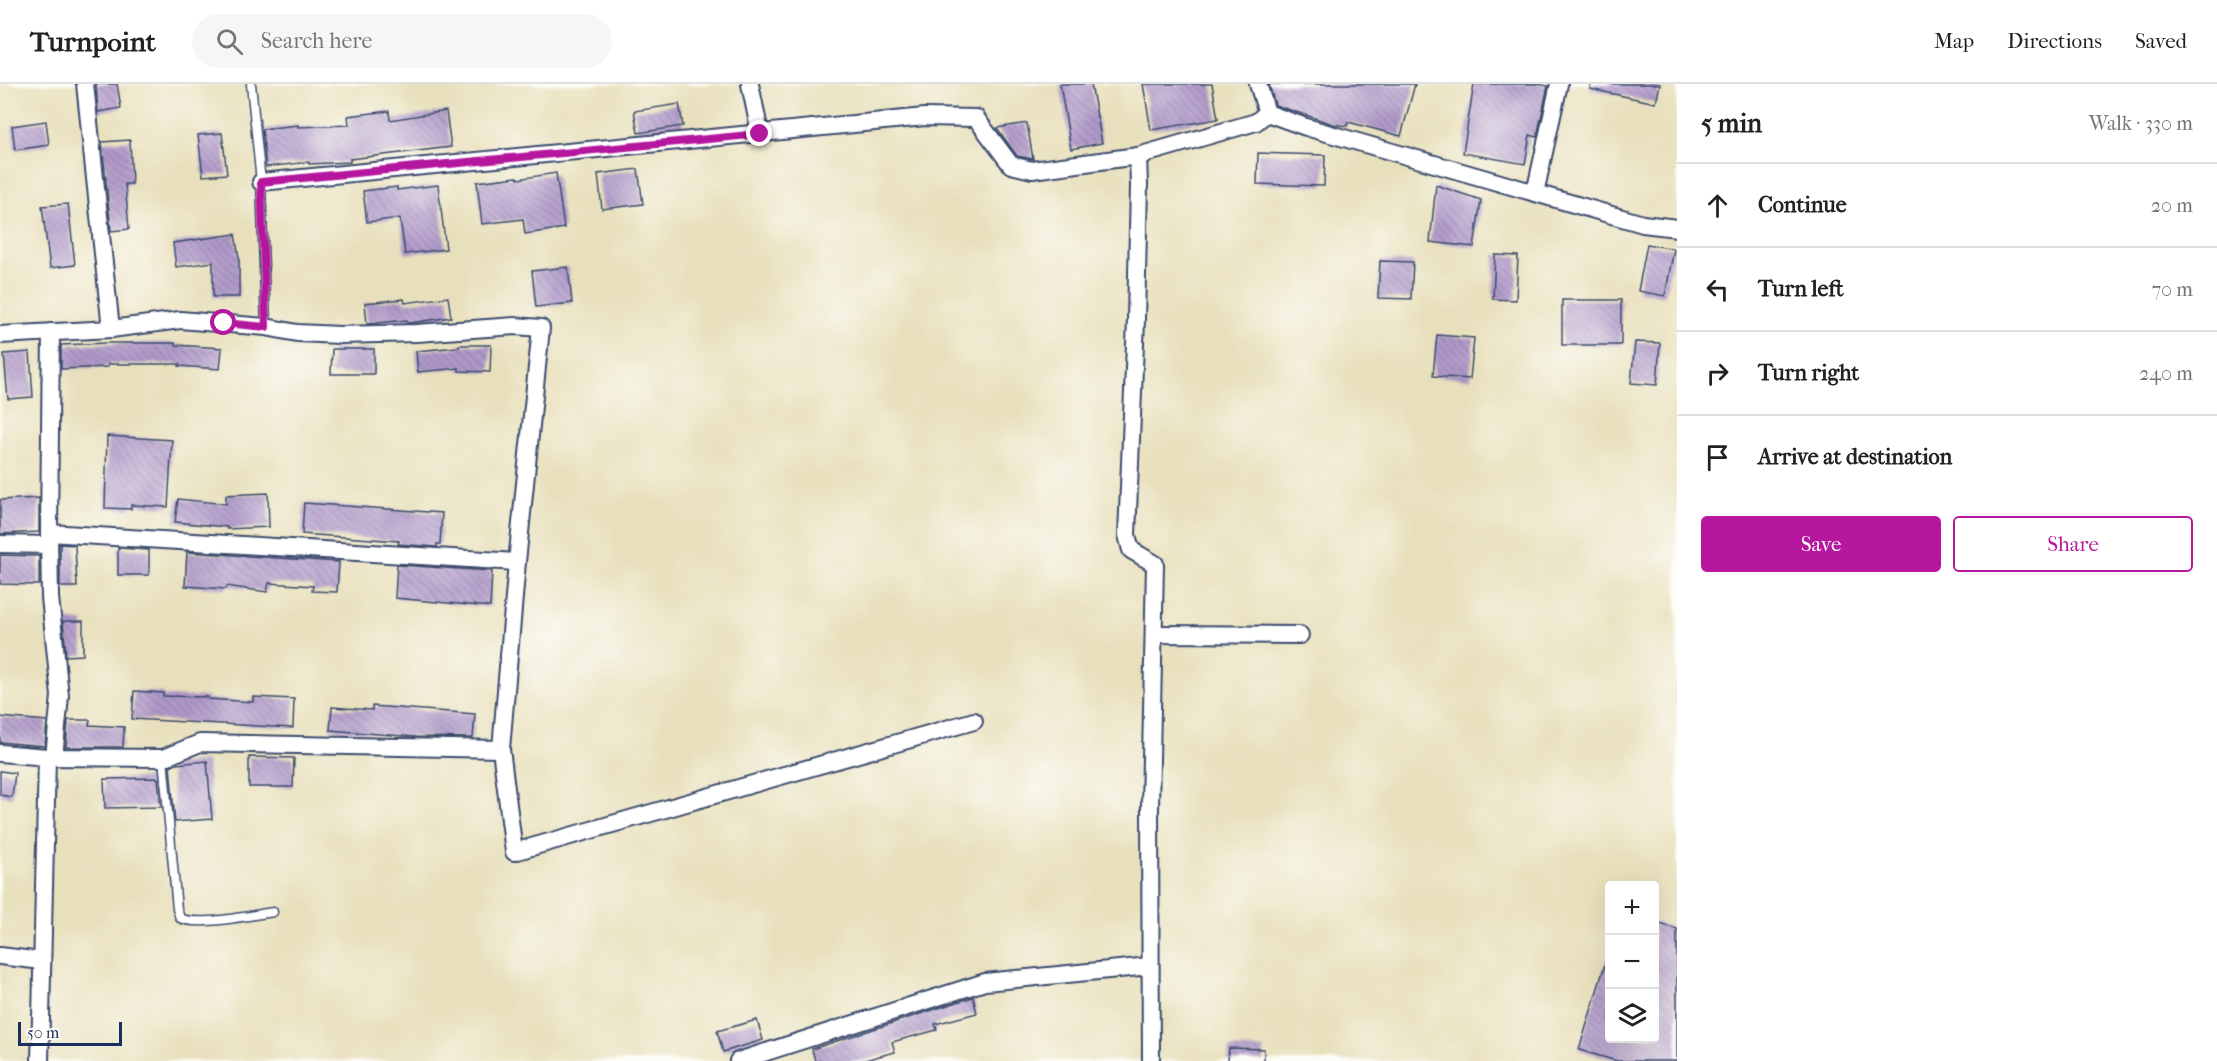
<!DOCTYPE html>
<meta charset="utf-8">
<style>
:root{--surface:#fff;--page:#f6f6f6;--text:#222;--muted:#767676;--line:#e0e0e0;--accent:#b5179e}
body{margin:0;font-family:"IM FELL French Canon",serif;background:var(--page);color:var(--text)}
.controls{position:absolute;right:18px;bottom:18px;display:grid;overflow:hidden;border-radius:6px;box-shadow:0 6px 24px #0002}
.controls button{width:54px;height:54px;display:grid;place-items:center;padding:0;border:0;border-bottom:2px solid var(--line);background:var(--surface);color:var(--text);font:30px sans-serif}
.scale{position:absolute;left:18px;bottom:15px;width:104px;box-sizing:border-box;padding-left:6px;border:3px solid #1b2f5e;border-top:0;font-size:16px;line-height:21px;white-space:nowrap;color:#1b2f5e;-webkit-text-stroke:4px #fdfcf7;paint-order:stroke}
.stop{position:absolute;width:18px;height:18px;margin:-14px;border:4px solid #b5179e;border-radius:50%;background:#fff}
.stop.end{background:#b5179e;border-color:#fff;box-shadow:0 2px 6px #0008}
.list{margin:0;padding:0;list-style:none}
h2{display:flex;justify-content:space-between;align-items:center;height:78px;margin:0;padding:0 24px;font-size:26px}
h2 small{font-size:20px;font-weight:400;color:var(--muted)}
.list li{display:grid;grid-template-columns:39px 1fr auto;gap:18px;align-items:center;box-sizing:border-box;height:84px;padding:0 24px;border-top:2px solid var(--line)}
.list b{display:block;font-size:22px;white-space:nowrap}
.list em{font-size:20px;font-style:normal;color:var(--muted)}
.actions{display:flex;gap:12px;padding:18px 24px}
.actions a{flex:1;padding:14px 0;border:2px solid var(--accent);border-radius:6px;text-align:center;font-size:21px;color:var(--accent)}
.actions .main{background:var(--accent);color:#fff}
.icon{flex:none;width:33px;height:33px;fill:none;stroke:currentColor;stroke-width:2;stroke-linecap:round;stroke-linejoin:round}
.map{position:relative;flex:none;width:1677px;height:977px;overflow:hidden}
header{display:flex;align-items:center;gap:36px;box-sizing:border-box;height:84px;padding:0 30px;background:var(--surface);border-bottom:2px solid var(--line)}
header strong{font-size:28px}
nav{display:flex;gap:33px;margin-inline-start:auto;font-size:21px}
.search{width:420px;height:54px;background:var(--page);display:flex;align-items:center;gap:15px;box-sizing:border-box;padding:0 21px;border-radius:33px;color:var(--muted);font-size:22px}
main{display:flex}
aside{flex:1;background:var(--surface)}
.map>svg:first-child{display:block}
.building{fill:url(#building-back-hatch)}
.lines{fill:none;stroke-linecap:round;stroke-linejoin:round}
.lane-casing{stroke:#3a4a6c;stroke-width:11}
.street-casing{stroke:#3a4a6c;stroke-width:20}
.lane{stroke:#fff;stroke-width:8}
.street{stroke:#fff;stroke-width:16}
.route{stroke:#b5179e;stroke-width:8}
</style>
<header>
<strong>Turnpoint</strong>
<div class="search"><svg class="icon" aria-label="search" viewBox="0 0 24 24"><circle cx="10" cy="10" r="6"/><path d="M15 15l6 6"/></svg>Search here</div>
<nav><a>Map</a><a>Directions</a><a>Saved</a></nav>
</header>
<main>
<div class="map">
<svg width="1677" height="977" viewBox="0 0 1677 977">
<defs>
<pattern id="building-back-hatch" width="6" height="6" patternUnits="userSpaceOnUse" patternTransform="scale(1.5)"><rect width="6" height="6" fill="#b19aca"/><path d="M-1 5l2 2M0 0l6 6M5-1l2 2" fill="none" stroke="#8f7ea7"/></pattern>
</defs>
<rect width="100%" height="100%" fill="#fdfcf7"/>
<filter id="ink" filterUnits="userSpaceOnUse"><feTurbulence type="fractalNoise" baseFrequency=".0167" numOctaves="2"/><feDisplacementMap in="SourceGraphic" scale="12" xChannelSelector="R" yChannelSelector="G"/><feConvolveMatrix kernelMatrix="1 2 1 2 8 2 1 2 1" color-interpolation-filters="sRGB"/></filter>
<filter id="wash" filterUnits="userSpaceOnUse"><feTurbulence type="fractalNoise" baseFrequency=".008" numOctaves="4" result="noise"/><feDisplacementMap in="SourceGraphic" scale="24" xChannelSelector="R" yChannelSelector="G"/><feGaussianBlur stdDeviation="1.35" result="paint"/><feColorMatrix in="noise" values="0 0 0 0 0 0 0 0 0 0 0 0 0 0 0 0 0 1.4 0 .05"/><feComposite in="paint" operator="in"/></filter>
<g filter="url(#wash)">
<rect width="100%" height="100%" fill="#e8e0bc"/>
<g id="blocks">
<!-- building -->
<g class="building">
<path d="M96,0H117L121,24L98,28Z"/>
<path d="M1060,0H1091L1102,59L1071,65Z"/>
<path d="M1143,0H1212L1218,35L1151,46Z"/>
<path d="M1269,0H1415L1401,52L1348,38L1347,42L1333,40L1275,21Z"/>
<path d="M1474,0H1538L1548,2L1537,53L1530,51L1525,80L1463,69Z"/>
<path d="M1591,0H1660L1656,19L1590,5Z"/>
<path d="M679,20L683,42L638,49L634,27Z"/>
<path d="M389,27L390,36L446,27L451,63L350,75V78L309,80V78L266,83L262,45L298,41V43L349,41L348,32Z"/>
<path d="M46,37L49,61L15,66L12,42Z"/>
<path d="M1027,39L1033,75L1017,72L997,44Z"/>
<path d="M222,49L227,90L203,92L198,51Z"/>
<path d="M130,56L132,100H125L129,145L111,147L102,58Z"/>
<path d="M1258,69L1325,71L1324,102L1257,100Z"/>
<path d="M638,85L643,120L602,125L598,90Z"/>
<path d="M556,89L564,144L525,150L523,135L482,140L477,98L517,93L518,95Z"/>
<path d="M438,101L446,165L405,170L400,134L367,138L363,107L397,103V106Z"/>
<path d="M1436,101L1481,116L1474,163L1430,158Z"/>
<path d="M68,120L75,181L50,184L42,122Z"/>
<path d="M235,150L239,174V213H213V178L176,183L173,159Z"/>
<path d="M1647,160L1674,165L1665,212L1638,207Z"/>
<path d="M1495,171L1518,172L1516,216L1493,215Z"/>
<path d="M1380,177L1413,178L1411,215L1378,214Z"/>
<path d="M568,183L572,219L536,223L532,187Z"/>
<path d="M448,213L451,233L410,239H407V236L367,240L365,219L404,215L405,219Z"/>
<rect x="1562" y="216" width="59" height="45"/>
<path d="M1437,251L1474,254L1470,295L1433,292Z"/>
<path d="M1635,258L1660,259L1657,301L1631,299Z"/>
<path d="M107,259H175V261L222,264L220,285L179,282L180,280H108V283L61,285V261Z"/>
<path d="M459,261H491L490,288L459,287V284L418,288L416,267L459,263Z"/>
<path d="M332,265H374V290H331Z"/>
<path d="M30,268L33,313L8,315L4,270Z"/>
<path d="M107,352L172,356L168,423L131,421V425L105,424Z"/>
<path d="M268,409L269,443L227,445V443L175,438L178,415L226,420V411Z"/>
<path d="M39,414V448L0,450V416Z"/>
<path d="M304,419L442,429L440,460H437V463L398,460L399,457L302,450Z"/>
<path d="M60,460L75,461L77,503H60Z"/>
<path d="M118,464L149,466V491H118Z"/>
<path d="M187,468L339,478L337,508L312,507L313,502L269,499L267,508L227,502L226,505L185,502Z"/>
<path d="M0,471L39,472V501L0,500Z"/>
<path d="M397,481L492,487L490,523L395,514Z"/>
<path d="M63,537H83V571L66,572Z"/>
<path d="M134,607L163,609V612L208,613V615L253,618V613L294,615L293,644L132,635Z"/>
<path d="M372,622L475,630L473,654L416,653L330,646L332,623L372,626Z"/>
<path d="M0,633L47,637L45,662L0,658Z"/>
<path d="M68,636H90L89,641L124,643L123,663H66Z"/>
<path d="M249,673L294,674L293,703H249Z"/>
<path d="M207,677L212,735L175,738L170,682L176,680Z"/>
<path d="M0,687L15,689L12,713L0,711Z"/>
<path d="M158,694L161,723L105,724L104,695Z"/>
<path d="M1654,838L1677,845V977H1617L1579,966L1607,874L1610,875V954H1654Z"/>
<path d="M973,913L977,929L935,940L937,946L892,958L895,968L861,977H815L812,965Z"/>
<path d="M757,936L763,956L723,968L717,947Z"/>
<path d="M1229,964L1264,965V977H1228Z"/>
</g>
</g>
</g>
<g filter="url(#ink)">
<use href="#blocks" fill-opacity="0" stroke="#3a4a6c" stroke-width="1.5"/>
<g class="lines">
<defs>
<g id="lane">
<path d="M251,0L261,98L266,243"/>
<path d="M163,674L177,825L180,834C198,843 251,831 273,828"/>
</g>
<g id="street">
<path d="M85,0L111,245"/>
<path d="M750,0L760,49"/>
<path d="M1258,0L1267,29L1306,43L1643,140L1677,144"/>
<path d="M1138,72L1139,101L1136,236L1127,451L1131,466L1155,480L1150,724L1151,977"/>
<path d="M261,98L925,33L976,34L1011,81L1032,86L1138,72L1256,38L1267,29"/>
<path d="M1535,109L1559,0"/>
<path d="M51,248L49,449L517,478"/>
<path d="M0,251L111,245L180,236L266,243L297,249L340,251L417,249L515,242L541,244L517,478L501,665L514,768L974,637"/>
<path d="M49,449L50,513L60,612L54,673"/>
<path d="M0,460L49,461"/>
<path d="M1154,550L1300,551"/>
<path d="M0,669L47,673L163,674L200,659L501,665"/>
<path d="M0,872L42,877"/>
<path d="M40,977L47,673"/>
<path d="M738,977L985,898L1150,882"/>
</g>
</defs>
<!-- lane casing -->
<use href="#lane" class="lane-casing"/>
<!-- street casing -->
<use href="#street" class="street-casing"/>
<!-- lane -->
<use href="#lane" class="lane"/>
<!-- street -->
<use href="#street" class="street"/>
</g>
</g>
<g class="lines" filter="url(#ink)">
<!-- route -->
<path class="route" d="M224,239L266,243L261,98L760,50"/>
</g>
</svg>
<div class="controls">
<button>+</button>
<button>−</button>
<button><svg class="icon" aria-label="layers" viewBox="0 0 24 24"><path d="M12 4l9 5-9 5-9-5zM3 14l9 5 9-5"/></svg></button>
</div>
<div class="scale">50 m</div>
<div class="stop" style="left:224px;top:239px"></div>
<div class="stop end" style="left:760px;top:50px"></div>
</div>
<aside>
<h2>5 min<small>Walk · 330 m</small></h2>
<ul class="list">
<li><svg class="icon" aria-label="ahead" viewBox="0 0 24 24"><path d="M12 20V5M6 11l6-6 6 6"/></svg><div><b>Continue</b></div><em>20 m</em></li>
<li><svg class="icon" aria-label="left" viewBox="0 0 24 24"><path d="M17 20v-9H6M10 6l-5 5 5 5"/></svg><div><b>Turn left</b></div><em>70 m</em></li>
<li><svg class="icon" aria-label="right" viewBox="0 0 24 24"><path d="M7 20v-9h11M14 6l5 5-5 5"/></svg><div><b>Turn right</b></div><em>240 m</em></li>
<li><svg class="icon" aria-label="arrive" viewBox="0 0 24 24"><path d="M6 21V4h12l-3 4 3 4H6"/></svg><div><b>Arrive at destination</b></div></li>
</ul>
<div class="actions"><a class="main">Save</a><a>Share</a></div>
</aside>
</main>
